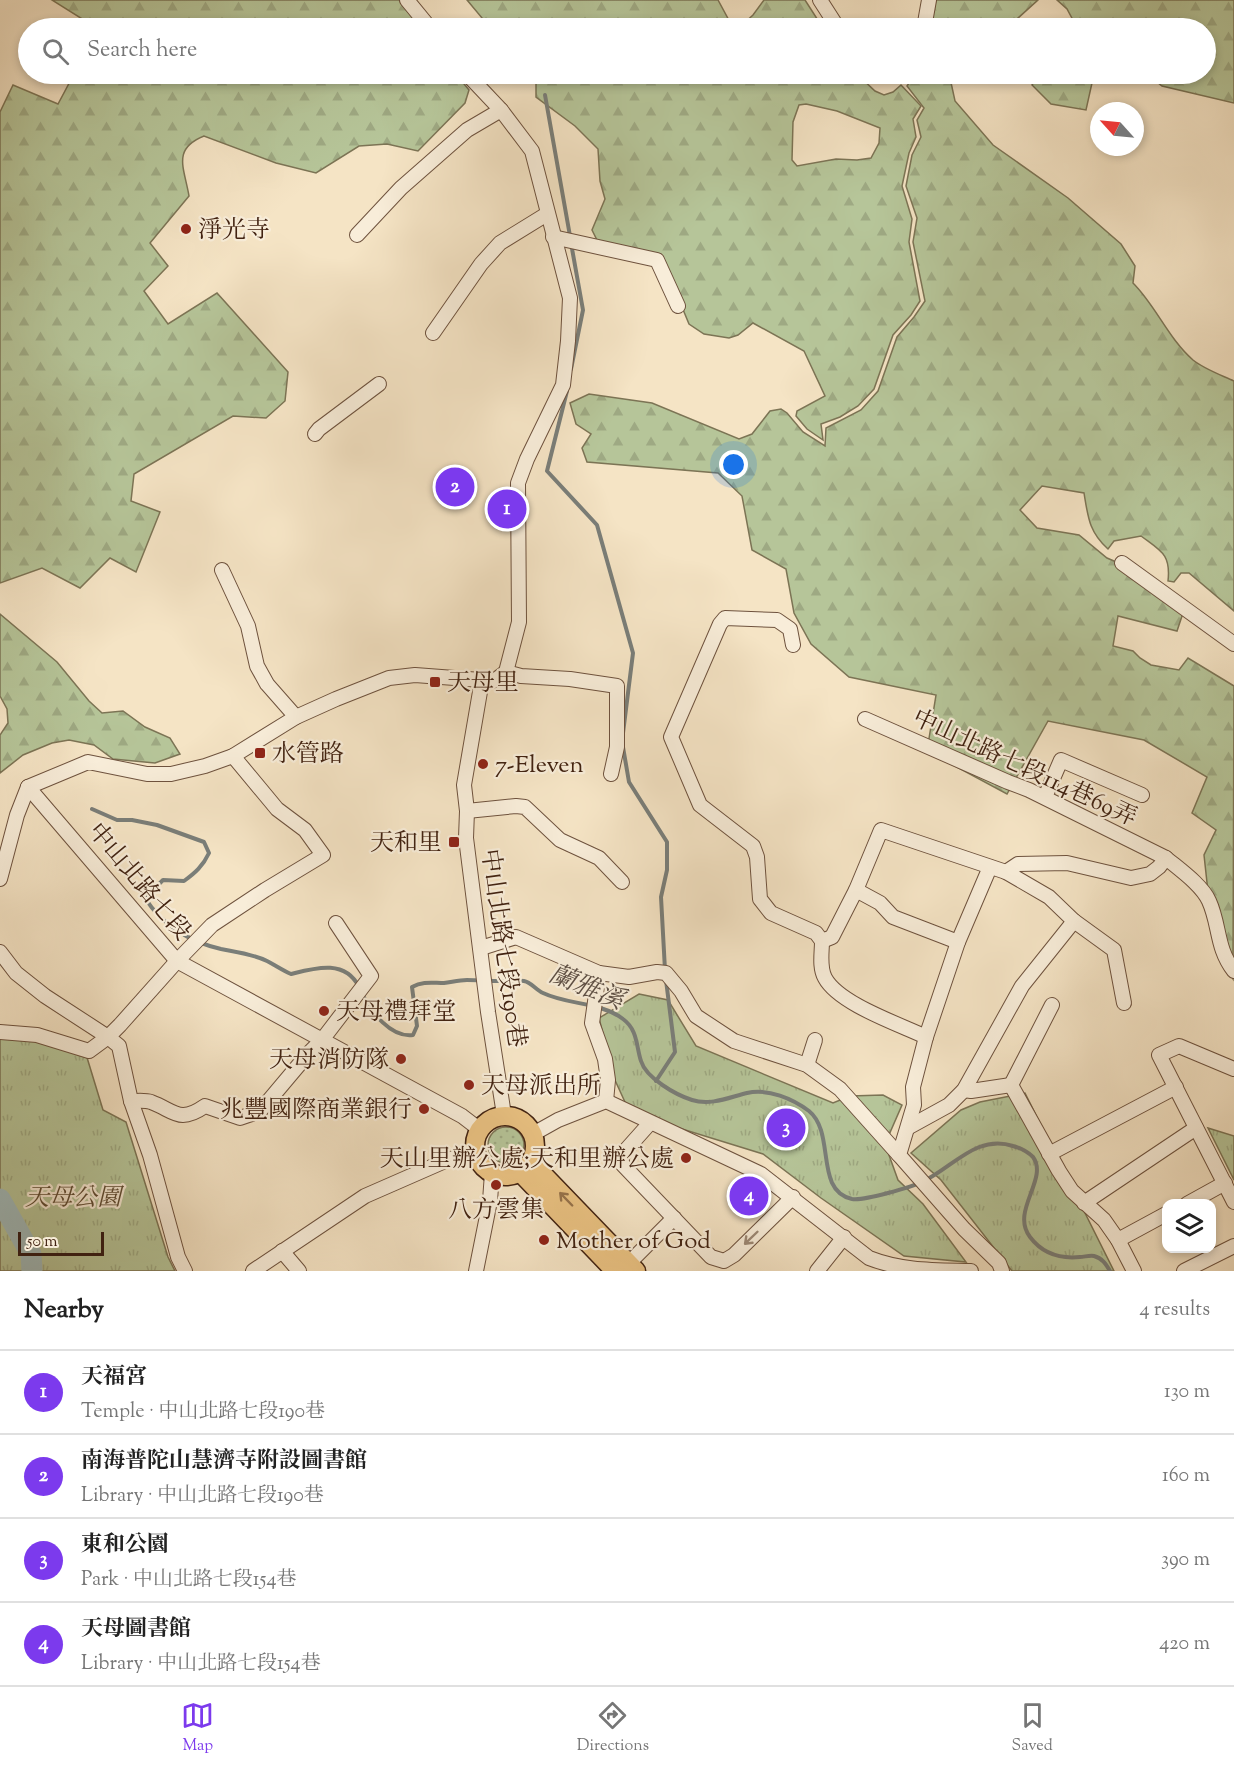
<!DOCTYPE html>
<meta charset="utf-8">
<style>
:root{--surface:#fff;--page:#f6f6f6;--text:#222;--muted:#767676;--line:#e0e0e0;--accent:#7c3aed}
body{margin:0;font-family:"Sorts Mill Goudy","Noto Serif TC",serif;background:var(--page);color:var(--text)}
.controls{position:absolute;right:18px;bottom:18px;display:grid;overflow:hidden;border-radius:12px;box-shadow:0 3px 9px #0003}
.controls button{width:54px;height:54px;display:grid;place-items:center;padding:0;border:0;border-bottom:2px solid var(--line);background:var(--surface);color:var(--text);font:30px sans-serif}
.compass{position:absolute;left:1090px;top:102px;width:54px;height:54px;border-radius:50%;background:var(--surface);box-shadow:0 3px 9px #0003;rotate:297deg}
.scale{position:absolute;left:18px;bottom:15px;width:86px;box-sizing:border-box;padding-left:6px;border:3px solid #412211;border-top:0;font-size:16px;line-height:21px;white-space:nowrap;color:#412211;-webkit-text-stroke:4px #f8edd9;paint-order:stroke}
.you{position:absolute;left:734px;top:465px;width:21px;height:21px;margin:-15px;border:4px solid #fff;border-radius:50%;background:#1a73e8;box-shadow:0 0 0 9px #1a73e833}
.badge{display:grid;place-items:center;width:39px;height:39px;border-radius:50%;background:var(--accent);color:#fff;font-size:20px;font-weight:700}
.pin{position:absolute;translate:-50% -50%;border:3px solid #fff;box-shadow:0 2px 6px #0006}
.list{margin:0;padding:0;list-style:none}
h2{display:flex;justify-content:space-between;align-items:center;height:78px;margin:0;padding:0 24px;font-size:26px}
h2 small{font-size:20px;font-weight:400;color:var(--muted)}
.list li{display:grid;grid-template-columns:39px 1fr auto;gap:18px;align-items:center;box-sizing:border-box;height:84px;padding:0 24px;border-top:2px solid var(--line)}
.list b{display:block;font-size:22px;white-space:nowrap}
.list p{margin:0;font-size:20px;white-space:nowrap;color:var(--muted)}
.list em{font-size:20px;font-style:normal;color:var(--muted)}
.icon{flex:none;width:33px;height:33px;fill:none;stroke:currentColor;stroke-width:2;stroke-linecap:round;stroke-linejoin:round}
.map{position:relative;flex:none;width:1234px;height:1271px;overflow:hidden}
.search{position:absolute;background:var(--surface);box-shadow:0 3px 9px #0003;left:18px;right:18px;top:18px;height:66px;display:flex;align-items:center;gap:15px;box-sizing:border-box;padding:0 21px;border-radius:33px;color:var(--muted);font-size:22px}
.sheet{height:414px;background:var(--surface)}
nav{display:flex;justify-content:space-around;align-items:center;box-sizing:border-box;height:84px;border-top:2px solid var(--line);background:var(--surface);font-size:16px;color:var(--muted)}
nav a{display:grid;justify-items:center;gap:3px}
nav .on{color:var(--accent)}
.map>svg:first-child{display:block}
.grass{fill:url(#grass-dots);stroke:#7c7455;stroke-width:1.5}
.forest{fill:url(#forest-firs);stroke:#7c7455;stroke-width:1.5;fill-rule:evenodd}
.park{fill:url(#park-tufts);stroke:#7c7455;stroke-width:1.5}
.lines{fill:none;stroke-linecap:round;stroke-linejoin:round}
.stream{stroke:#7a7e79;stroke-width:4}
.river{stroke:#a0bcbe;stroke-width:21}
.minor-casing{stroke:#6e523e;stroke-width:16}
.major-casing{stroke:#412211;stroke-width:21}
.minor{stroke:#f8edd9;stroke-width:14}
.major{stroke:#eac282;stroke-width:18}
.oneway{stroke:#96724a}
.oneway2{stroke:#9c8875}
.poi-dot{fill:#8f2418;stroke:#f8edd9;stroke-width:2}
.labels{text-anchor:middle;stroke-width:4.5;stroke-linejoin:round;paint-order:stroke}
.poi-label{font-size:24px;fill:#412211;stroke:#f8edd9;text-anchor:start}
.street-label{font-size:24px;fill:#412211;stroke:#f8edd9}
.park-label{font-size:24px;font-style:italic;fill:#5e4b33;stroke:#f8edd9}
.water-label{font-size:26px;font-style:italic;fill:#5e5045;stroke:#f8edd9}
</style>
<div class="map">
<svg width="1234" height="1271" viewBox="0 0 1234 1271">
<defs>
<pattern id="grass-dots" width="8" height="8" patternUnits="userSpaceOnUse" patternTransform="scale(1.5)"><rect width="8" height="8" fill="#b6c599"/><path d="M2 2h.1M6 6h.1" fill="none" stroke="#9ea983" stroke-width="1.8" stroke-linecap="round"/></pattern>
<pattern id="forest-firs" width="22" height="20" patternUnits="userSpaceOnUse" patternTransform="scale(1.5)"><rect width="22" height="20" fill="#b6c599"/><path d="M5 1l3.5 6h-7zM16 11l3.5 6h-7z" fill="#9ea983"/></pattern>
<pattern id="park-tufts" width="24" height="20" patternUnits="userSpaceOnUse" patternTransform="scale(1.5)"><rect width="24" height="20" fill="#b6c599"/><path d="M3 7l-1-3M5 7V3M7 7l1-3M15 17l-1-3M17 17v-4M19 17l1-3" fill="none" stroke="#9ea983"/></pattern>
</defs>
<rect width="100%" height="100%" fill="#f5e4c5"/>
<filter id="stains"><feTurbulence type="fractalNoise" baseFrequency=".00333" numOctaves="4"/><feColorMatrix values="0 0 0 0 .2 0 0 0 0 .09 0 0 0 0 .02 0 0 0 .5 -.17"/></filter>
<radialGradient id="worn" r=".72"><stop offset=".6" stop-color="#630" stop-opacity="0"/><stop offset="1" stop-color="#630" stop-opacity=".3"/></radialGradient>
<!-- grass -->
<circle class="grass" cx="506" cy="1145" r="18"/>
<!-- forest -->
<g class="forest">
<path d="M52,0H399L421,28H80L84,20Z"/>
<path d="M467,0H718L731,24L742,25L753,15L764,0H805L823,28H495L487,24Z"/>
<path d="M936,0H1038L1007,28H930Z"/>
<path d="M1057,0H1234V103L1162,86L1157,82L1154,76L1155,74H1206V28H1070L1074,22L1067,9Z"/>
<path d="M74,74H456L469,90L465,103L418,151L387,144L359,146L316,173L276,163L204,136C172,149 184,167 189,196L150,243L168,266L144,291L168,324L217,293L288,372L285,401L266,418L233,416L134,474L131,501L160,512L136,572L110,558L80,588L42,568L0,583V112L13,85L58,104Z"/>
<path d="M536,74H857L875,91L884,95L893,92L901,85L921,106L913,119L916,137L909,153L902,186L912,219L909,242L920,301L911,315L893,335L874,389L858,406L840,417L821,424L823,440L807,429L796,416L797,411L825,396L804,351L753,323L738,335L729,338L704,334L689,324L661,256L597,240L592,230L605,199L600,181L598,149L575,126L536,97ZM806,104L837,111L880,128L879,143L871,158L857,160L836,159L797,166L792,160L793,122L799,105Z"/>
<path d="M925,74H954L950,78L955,101L993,145L1068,198L1121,244L1135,266L1133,283C1156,306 1168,338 1193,360C1204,369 1221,375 1234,381V611L1189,573H1181L1174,582L1168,581C1171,554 1161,551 1141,536L1114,541L1108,549C1089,532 1088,517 1084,493L1042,486L1020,510L1037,528L1079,535L1107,558L1121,564L1185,607L1177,631L1118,616L1113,646L1133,651L1140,658L1151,665L1179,670L1188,658L1234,686L1233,979L1220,958L1209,901L1204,855L1216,830L1192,813L1207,777L1144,740L1048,721L1007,794L927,751L936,695L849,677L811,644L794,613L786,569L752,550L742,496L718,473L587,462L582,448L591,434L576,424L570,403L589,394L652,403L739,439L752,434L770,411L781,409L787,413L803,432L825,446L826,428L861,410L878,391L897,337L914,317L925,301L913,242L917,218L906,186L912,155L921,137L917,120L924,108L907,86L909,83L925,79Z"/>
<path d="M1039,74H1094L1086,110L1051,104L1032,85Z"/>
<path d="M0,614L57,662L89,701L102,713L123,711L145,727L170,738L180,754L155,763L113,759L94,745L69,740L52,743L23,755L0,773V735L8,723L7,709L0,696Z"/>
</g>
<!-- park -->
<g class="park">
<path d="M639,994L668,1000L696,1046L833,1103L850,1096L883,1095L902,1105L885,1144L898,1180L923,1204L966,1262L904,1256L821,1198L763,1154L630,1113L614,1078L599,1018Z"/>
<path d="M0,1033L85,1051L103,1110L126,1122L168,1257L175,1271H0Z"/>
<path d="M1025,1093L1114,1271H1012L941,1180L911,1153L961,1110L980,1102Z"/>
<path d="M1208,1128L1234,1136V1180Z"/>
</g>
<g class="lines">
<!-- stream -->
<g class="stream">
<path d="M545,95L570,236"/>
<path d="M571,243L583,310L571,369"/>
<path d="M567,391L547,471L597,525L633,653L623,733"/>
<path d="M623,747L629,782L667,842V870L661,897L665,970"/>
<path d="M92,809L117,820H132L157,825L204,842L209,853C203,866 195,873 184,881L163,880L145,898C162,925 190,942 221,949C236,952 253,954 267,961C275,965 282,970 291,974C315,968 345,959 359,987"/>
<path d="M362,994C371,1012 391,1038 413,1035L417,1026L412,987C423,981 432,983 444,983C452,982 459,980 467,980C478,980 489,981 500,981C508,981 516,980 524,981C531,982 536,990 543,993C568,1005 601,1002 623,1019C638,1030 636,1046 641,1061C646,1078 676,1095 692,1100C711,1106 730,1097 747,1093C768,1088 793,1099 809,1111C836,1133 814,1191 852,1199C864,1201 912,1187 924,1181C953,1167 977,1134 1013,1146C1020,1148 1027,1151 1033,1157C1049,1179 1010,1211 1030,1237C1042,1253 1060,1259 1080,1257C1084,1257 1090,1255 1094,1256C1102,1258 1106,1264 1110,1271"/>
<path d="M656,1081L675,1052L666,980"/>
</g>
<!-- river -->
<path class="river" d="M0,1199L31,1254L32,1271"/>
<defs>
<g id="minor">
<path d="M407,0L430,28"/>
<path d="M820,0L838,28"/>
<path d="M924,28L929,0"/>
<path d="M467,74L501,110L532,151L570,298L568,341L563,385L527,459L518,483L519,622L506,672"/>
<path d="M890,74L897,76L903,74"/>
<path d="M357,235L401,188L467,130L501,110"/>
<path d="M553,237L657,260L678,306"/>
<path d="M433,333L481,264L500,243L547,214"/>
<path d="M315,434L319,429L379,384"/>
<path d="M1122,563L1234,644"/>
<path d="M222,570L248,626L257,666L267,684L296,717"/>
<path d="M793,645L790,629L777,620L725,618L720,624L671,737L700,805L753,846L757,857L760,899L771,913L816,933L822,941C822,953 819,967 825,978C839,1004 899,1024 926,1037"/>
<path d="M506,672L521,676L570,679L617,686V747L611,774"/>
<path d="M482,680L464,785L467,811L466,838L488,1012L504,1115"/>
<path d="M865,719L1008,782L1029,790L1166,858"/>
<path d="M28,787L177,961L462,1116L479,1129"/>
<path d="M28,787L88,762L147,774H171L205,766L233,756L296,717L336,699L389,678L415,675L494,681L506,672"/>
<path d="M1045,797L1061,760L1142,795"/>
<path d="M467,811L516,806L525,807L560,840L599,858L622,882"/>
<path d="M990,867L958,942L926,1037L913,1087L914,1105L899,1155L964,1229L999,1263L1002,1271"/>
<path d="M1006,872L1018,864L1067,863L1131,878L1150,874L1159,867L1166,858C1179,869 1202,885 1209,901C1220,925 1216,948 1234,971"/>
<path d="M0,879L17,815L28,787"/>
<path d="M856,890L880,903L893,917L958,942"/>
<path d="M1074,921L1114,950L1124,1003"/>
<path d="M822,941L832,937L856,890L881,830L1006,872L1049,897L1074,921L1022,986L964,1090L949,1105L909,1127"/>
<path d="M481,948L516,937L599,973L592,1023L605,1059L608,1080L606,1101"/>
<path d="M0,952L16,973L45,996L108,1037L119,1046L131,1101L150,1155L178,1257L185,1271"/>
<path d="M599,973L629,977L657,972L666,973L681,991L696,1016L734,1041L807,1065L840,1089L899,1155"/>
<path d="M0,1032L37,1035L89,1051L108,1037L120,1025L177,961L212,925L265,890L323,855L305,830L277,809L233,756"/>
<path d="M807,1065L815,1040"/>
<path d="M1234,1069L1179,1046L1159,1055L1234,1202"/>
<path d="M1011,1085L1059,1171L1072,1191L1104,1220L1118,1240L1134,1271"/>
<path d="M1011,1085L1052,1005"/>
<path d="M964,1090L971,1091L1011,1085"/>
<path d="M131,1101C138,1101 145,1100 151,1102C175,1111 179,1124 205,1106L240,1118L260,1111L308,1054L322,1040L371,976L336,923"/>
<path d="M650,1123L625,1151L621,1159L623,1165L711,1257L724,1261L734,1255L793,1197"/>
<path d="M533,1134L558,1120L606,1101L761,1174L869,1258C902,1271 935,1270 971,1271"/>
<path d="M1049,1154L1176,1087"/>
<path d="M1084,1203L1196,1128"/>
<path d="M1187,1204L1225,1183"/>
<path d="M1118,1240L1166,1214"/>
<path d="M282,1251L299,1271"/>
<path d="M629,1263L674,1218"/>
<path d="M253,1271L365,1196L445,1161L475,1151"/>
<path d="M476,1271L490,1201L492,1173"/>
<path d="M817,1271L844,1237"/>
<path d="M1184,1271L1234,1246"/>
</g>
<g id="major">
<circle cx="505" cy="1146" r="30"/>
<path d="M531,1162L636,1271"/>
<path d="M520,1172L615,1271"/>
</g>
</defs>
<!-- minor casing -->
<use href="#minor" class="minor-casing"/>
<!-- major casing -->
<use href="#major" class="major-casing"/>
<!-- minor -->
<use href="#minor" class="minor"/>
<!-- major -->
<use href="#major" class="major"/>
</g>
<!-- one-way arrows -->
<defs><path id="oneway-shaft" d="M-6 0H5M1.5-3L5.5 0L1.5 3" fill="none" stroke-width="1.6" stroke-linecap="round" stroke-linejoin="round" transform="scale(1.5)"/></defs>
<use class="oneway" href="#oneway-shaft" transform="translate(566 1199) rotate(-134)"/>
<use class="oneway2" href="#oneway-shaft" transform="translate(751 1238) rotate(136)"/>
<!-- markers -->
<g class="poi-dot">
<circle cx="186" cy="229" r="6"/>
<rect x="429" y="676" width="12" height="12" rx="3"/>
<rect x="254" y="747" width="12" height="12" rx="3"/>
<circle cx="483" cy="764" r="6"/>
<rect x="448" y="836" width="12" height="12" rx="3"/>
<circle cx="324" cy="1011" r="6"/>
<circle cx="401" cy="1059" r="6"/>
<circle cx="469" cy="1085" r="6"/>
<circle cx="424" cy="1109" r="6"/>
<circle cx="686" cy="1158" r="6"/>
<circle cx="496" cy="1185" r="6"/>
<circle cx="544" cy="1240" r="6"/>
</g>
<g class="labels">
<!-- poi labels -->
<g class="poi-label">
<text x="198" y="237">淨光寺</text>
<text x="447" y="690">天母里</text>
<text x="272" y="761">水管路</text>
<text x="495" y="772">7-Eleven</text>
<text x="442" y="850" text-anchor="end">天和里</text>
<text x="336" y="1019">天母禮拜堂</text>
<text x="389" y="1067" text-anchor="end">天母消防隊</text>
<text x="481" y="1093">天母派出所</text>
<text x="412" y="1117" text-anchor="end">兆豐國際商業銀行</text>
<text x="674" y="1166" text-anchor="end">天山里辦公處;天和里辦公處</text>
<text x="496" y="1217" text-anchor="middle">八方雲集</text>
<text x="556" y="1248">Mother of God</text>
</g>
<!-- street labels -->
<g class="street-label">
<text transform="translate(1025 767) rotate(25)" y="8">中山北路七段114巷69弄</text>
<text transform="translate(140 881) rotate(50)" y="8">中山北路七段</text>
<text transform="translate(504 948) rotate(82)" y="8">中山北路七段190巷</text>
</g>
<!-- park labels -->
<g class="park-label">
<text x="73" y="1205">天母公園</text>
</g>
<!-- water labels -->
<g class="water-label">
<text transform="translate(587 986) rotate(22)" y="9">蘭雅溪</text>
</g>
</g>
<rect width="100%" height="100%" filter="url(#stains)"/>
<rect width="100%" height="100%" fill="url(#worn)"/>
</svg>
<div class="controls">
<button><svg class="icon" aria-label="layers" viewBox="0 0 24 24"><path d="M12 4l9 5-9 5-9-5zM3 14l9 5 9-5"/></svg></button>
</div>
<svg class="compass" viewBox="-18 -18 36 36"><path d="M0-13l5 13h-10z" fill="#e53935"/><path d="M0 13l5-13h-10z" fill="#767676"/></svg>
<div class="scale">50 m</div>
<div class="you"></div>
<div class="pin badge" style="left:507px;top:509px">1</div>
<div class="pin badge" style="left:455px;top:487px">2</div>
<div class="pin badge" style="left:786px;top:1128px">3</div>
<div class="pin badge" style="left:749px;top:1196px">4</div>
<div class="search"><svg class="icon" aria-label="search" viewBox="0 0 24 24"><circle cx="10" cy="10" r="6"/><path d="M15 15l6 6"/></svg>Search here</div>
</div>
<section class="sheet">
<h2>Nearby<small>4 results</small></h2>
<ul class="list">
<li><span class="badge">1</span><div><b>天福宮</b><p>Temple · 中山北路七段190巷</p></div><em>130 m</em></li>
<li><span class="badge">2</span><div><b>南海普陀山慧濟寺附設圖書館</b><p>Library · 中山北路七段190巷</p></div><em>160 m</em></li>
<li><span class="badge">3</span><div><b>東和公園</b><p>Park · 中山北路七段154巷</p></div><em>390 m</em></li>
<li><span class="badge">4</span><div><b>天母圖書館</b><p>Library · 中山北路七段154巷</p></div><em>420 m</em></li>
</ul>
</section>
<nav>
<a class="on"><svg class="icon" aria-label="map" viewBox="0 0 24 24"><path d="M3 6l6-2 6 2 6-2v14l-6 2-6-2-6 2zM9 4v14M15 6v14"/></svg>Map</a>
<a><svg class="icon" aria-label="directions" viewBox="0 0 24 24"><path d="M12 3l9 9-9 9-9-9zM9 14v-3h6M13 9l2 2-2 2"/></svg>Directions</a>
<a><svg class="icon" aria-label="saved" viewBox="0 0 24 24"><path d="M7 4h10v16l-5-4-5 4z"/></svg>Saved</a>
</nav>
